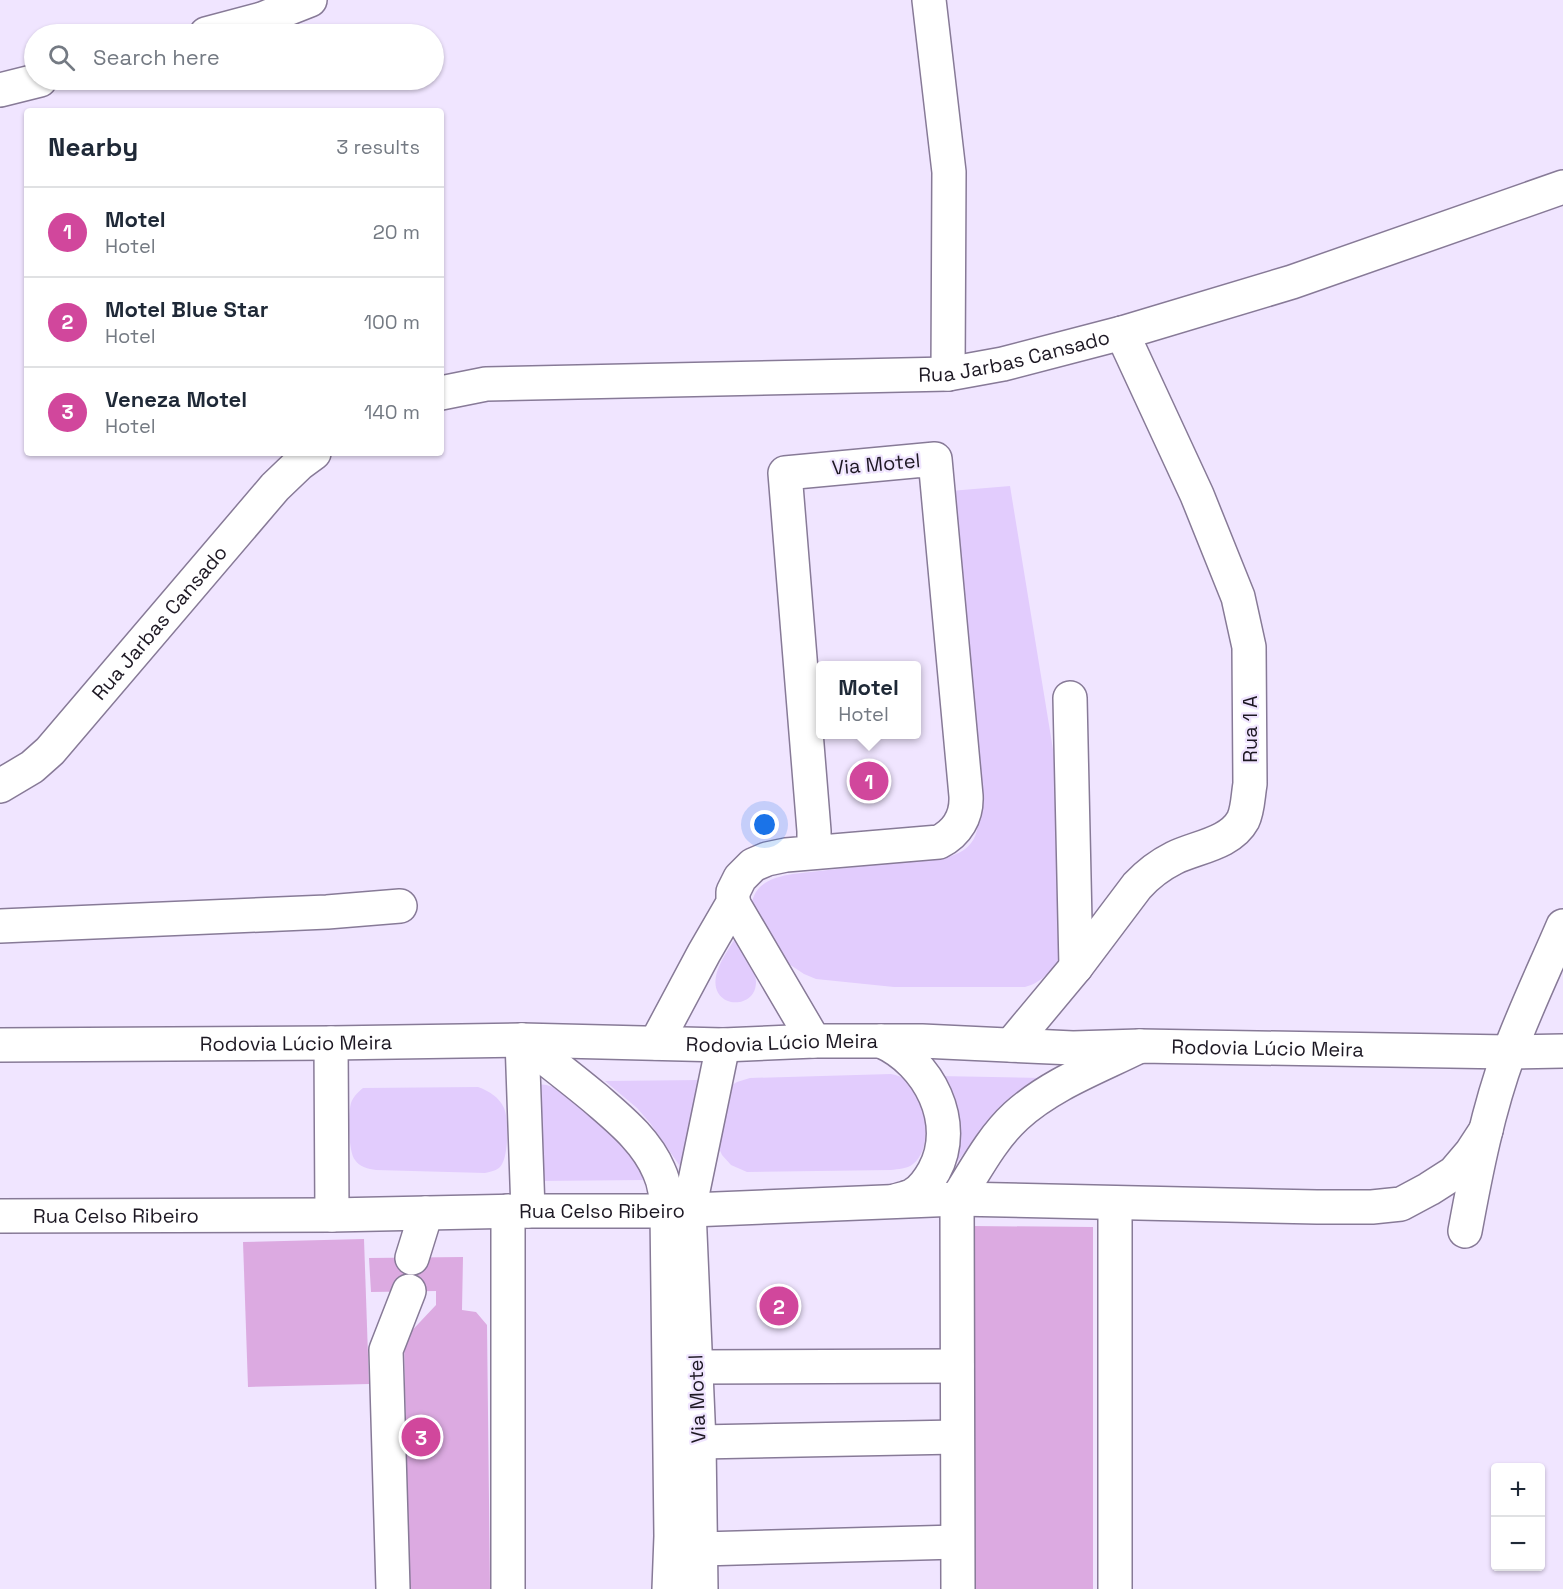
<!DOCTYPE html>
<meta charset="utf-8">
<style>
:root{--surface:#fff;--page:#f2f2f3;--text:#1f2937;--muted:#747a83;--line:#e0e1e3;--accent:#7c3aed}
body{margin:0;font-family:"Space Grotesk",sans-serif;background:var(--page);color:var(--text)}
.controls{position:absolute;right:18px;bottom:18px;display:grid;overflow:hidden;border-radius:6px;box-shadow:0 2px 4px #0004}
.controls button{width:54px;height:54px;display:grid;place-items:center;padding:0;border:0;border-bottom:2px solid var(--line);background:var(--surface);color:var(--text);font:30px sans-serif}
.you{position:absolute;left:765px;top:825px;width:21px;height:21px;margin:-15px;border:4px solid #fff;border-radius:50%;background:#1a73e8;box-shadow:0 0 0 9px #1a73e833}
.badge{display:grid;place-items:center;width:39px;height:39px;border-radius:50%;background:var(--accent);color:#fff;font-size:20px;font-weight:700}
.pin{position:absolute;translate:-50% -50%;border:3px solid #fff;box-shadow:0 2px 6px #0006}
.popup{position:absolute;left:816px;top:661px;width:105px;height:78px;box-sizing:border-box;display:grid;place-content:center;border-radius:6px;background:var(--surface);filter:drop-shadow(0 2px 4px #0005);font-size:20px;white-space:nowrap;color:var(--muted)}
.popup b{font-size:22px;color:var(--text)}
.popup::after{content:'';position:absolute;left:50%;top:100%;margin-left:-12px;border:12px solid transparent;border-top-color:var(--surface)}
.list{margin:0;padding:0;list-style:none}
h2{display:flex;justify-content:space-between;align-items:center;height:78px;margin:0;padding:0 24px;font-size:26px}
h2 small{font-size:20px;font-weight:400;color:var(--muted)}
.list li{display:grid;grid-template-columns:39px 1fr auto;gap:18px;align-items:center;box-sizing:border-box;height:90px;padding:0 24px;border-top:2px solid var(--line)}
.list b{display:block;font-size:22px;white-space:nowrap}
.list p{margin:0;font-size:20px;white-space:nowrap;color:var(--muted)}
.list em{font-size:20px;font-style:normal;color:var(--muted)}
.icon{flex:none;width:33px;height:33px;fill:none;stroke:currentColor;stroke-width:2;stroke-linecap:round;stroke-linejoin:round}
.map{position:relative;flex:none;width:1563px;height:1589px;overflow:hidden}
.search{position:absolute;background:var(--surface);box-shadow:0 2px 4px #0004;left:24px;top:24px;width:420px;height:66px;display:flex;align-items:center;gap:15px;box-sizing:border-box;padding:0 21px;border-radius:33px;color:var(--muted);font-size:22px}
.panel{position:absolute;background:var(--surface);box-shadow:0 2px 4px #0004;left:24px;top:108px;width:420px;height:348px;border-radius:6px}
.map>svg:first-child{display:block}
.green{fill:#e2ccfd}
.building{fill:#dcaae1}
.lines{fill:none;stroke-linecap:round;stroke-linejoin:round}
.minor-casing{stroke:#877a97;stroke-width:36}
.major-casing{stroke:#877a97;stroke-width:36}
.minor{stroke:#fff;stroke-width:33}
.major{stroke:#fff;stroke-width:33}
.labels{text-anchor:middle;stroke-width:4.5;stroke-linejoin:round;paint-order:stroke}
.street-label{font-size:20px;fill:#1d1823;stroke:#f0e5ff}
</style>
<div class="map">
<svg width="1563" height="1589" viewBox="0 0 1563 1589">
<rect width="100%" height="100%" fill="#f0e5ff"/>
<!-- green -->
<g class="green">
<path d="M1010,486L1067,835L1062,953C1055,968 1042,983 1025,987H894L816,979L804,974L786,962L752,903C755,883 774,877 793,874L951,856C964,852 974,844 977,830L950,491Z"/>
<path d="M737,935C743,948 756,969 756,982C756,1012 706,1009 717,972C721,959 731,946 737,935Z"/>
<path d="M891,1074C897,1075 903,1077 908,1082C925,1099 935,1146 913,1164C907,1169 898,1169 891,1170L747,1172L731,1165L722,1155L718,1146L729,1087L737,1082L750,1078Z"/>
<path d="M939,1076L1043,1078L993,1118L952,1168Z"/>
<path d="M702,1080L682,1169L650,1123L637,1108L605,1081Z"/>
<path d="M538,1084C583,1087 615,1137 643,1169L644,1180L540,1181Z"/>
<path d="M478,1087C489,1091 499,1097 504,1108C509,1119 509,1161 499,1168C495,1171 489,1172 485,1173L376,1170C368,1169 360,1167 355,1160C348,1151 348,1113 351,1103C353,1097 358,1092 363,1088Z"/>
</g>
<!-- building -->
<g class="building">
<path d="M972,1226L1093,1227V1589H972Z"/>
<path d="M364,1239L369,1384L248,1387L243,1242Z"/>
<path d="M463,1257L462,1310L476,1312L487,1325L490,1589H409L404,1339L436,1305V1291L371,1292L369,1258Z"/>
</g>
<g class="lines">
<defs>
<g id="minor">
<path d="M929,0L949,172L948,374"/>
<path d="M206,34L262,19L310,0"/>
<path d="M0,90L40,80"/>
<path id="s1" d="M441,393L486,384L948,374L1003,364L1122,333L1292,282L1563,187"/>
<path d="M1070,698L1076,967"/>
<path id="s2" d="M0,786L32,767L50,751L275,487L299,464L314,453"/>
<path d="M733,903L814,1041"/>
<path d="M0,926L327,912L400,906"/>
<path d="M522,1040C546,1059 571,1078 595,1098C619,1119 646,1140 659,1171C665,1184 666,1197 667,1211L671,1536L669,1589"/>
<path d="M522,1040L528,1211"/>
<path d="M881,1041C929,1062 960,1123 934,1171C929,1180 922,1190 913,1195C907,1198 901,1199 895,1201"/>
<path d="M331,1043L332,1215"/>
<path d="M656,1043L704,953L733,903V892L740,878L753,865L767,859L786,855L939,842C957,833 967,816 966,796L935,459L785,473L814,831V852"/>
<path d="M1011,1045L1076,967L1137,886C1148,874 1160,865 1174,858C1196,847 1230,844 1243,820C1248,810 1248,795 1250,784L1249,647L1238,597L1197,495L1122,333"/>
<path d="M957,1199L958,1589"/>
<path d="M957,1199C975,1171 991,1139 1016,1116C1051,1084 1098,1067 1140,1046"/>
<path d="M1115,1203V1589"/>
<path id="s3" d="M0,1216L332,1215L528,1211H667L957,1199L1317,1207H1372L1401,1204L1429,1189L1454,1173L1471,1153L1486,1130"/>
<path d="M1465,1231C1476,1171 1488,1110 1509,1053C1525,1010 1545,968 1563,926"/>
<path d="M412,1258L426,1213"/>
<path d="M696,1367L957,1366"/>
<path d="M699,1442L957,1437"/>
<path d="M701,1549L957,1542"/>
<path d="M393,1589L386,1350L409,1291"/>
<path d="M508,1589V1211"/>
<path d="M701,1589L699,1442L689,1210L723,1045"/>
</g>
<g id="major">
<path id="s4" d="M0,1045L331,1043L522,1040L723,1045L814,1041H922L1073,1048L1140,1046L1509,1052L1563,1051"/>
</g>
</defs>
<!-- minor casing -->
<use href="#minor" class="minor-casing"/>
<!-- major casing -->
<use href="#major" class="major-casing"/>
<!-- minor -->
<use href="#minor" class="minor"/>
<!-- major -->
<use href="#major" class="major"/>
</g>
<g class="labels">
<!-- street labels -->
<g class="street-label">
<text dy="7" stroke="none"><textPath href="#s1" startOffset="576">Rua Jarbas Cansado</textPath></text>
<text transform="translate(876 464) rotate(-5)" y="7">Via Motel</text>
<text dy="7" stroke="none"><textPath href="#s2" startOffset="230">Rua Jarbas Cansado</textPath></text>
<text transform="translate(1250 729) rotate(-90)" y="7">Rua 1 A</text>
<text dy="7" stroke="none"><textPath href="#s4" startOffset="296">Rodovia Lúcio Meira</textPath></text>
<text dy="7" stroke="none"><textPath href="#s4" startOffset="782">Rodovia Lúcio Meira</textPath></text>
<text dy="7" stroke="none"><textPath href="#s4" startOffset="1268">Rodovia Lúcio Meira</textPath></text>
<text dy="7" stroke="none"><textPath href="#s3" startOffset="602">Rua Celso Ribeiro</textPath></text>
<text dy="7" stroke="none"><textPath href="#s3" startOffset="116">Rua Celso Ribeiro</textPath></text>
<text transform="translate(697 1399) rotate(-92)" y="7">Via Motel</text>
</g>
</g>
</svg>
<div class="controls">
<button>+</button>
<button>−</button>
</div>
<div class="you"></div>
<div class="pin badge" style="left:869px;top:781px;background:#d1479c">1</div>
<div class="popup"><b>Motel</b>Hotel</div>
<div class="pin badge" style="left:779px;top:1306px;background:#d1479c">2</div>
<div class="pin badge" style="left:421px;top:1437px;background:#d1479c">3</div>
<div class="search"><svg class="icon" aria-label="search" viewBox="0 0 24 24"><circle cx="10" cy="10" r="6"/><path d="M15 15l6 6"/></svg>Search here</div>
<section class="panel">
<h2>Nearby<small>3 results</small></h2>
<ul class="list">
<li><span class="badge" style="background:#d1479c">1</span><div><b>Motel</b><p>Hotel</p></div><em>20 m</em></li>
<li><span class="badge" style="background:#d1479c">2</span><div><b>Motel Blue Star</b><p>Hotel</p></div><em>100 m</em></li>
<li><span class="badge" style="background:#d1479c">3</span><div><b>Veneza Motel</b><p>Hotel</p></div><em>140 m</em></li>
</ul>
</section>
</div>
